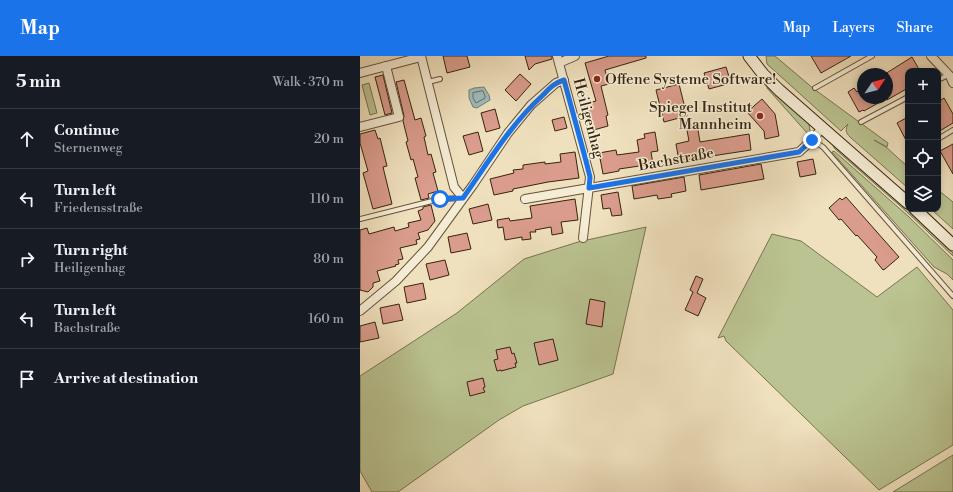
<!DOCTYPE html>
<meta charset="utf-8">
<style>
:root{--surface:#171b24;--page:#242831;--text:#f1f3f6;--muted:#9ea1a6;--line:#363941;--accent:#1a73e8}
body{margin:0;font-family:"Libre Bodoni",serif;background:var(--page);color:var(--text)}
.controls{position:absolute;right:12px;top:12px;display:grid;overflow:hidden;border-radius:8px;box-shadow:0 2px 6px #0003}
.controls button{width:36px;height:36px;display:grid;place-items:center;padding:0;border:0;border-bottom:1px solid var(--line);background:var(--surface);color:var(--text);font:20px sans-serif}
.compass{position:absolute;left:497px;top:12px;width:36px;height:36px;border-radius:50%;background:var(--surface);box-shadow:0 2px 6px #0003;rotate:55deg}
.stop{position:absolute;width:12px;height:12px;margin:-9px;border:3px solid #1a73e8;border-radius:50%;background:#fff}
.stop.end{background:#1a73e8;border-color:#fff;box-shadow:0 1px 4px #0008}
.list{margin:0;padding:0;list-style:none}
h2{display:flex;justify-content:space-between;align-items:center;height:52px;margin:0;padding:0 16px;font-size:17px}
h2 small{font-size:13px;font-weight:400;color:var(--muted)}
.list li{display:grid;grid-template-columns:26px 1fr auto;gap:12px;align-items:center;box-sizing:border-box;height:60px;padding:0 16px;border-top:1px solid var(--line)}
.list b{display:block;font-size:15px;white-space:nowrap}
.list p{margin:0;font-size:13px;white-space:nowrap;color:var(--muted)}
.list em{font-size:13px;font-style:normal;color:var(--muted)}
.icon{flex:none;width:22px;height:22px;fill:none;stroke:currentColor;stroke-width:2;stroke-linecap:round;stroke-linejoin:round}
.map{position:relative;flex:none;width:593px;height:436px;overflow:hidden}
header{display:flex;align-items:center;gap:24px;box-sizing:border-box;height:56px;padding:0 20px;background:var(--accent);color:#fff}
header strong{font-size:19px}
nav{display:flex;gap:22px;margin-inline-start:auto;font-size:14px}
main{display:flex}
aside{flex:1;background:var(--surface)}
.map>svg:first-child{display:block}
.green{fill:#bac391;stroke:#787450}
.water{fill:#9ebbbb;stroke:#747f76}
.lines{fill:none;stroke-linecap:round;stroke-linejoin:round}
.shore{stroke:#6a7064;stroke-width:1}
.building{fill:#da9c8c;stroke:#35240e}
.lane-casing{stroke:#64533a;stroke-width:6}
.street-casing{stroke:#64533a;stroke-width:10}
.secondary-casing{stroke:#35240e;stroke-width:13}
.lane{stroke:#f5ecd5;stroke-width:4}
.street{stroke:#f5ecd5;stroke-width:8}
.secondary{stroke:#f5ecd5;stroke-width:11}
.route{stroke:#1a73e8;stroke-width:5}
.poi-dot{fill:#8f2418;stroke:#f5ecd5;stroke-width:1.5}
.labels{text-anchor:middle;stroke-width:3;stroke-linejoin:round;paint-order:stroke}
.poi-label{font-size:15px;fill:#35240e;stroke:#f5ecd5;text-anchor:start}
.street-label{font-size:15px;fill:#35240e;stroke:#f5ecd5}
</style>
<header>
<strong>Map</strong>
<nav><a>Map</a><a>Layers</a><a>Share</a></nav>
</header>
<main>
<aside>
<h2>5 min<small>Walk · 370 m</small></h2>
<ul class="list">
<li><svg class="icon" aria-label="ahead" viewBox="0 0 24 24"><path d="M12 20V5M6 11l6-6 6 6"/></svg><div><b>Continue</b><p>Sternenweg</p></div><em>20 m</em></li>
<li><svg class="icon" aria-label="left" viewBox="0 0 24 24"><path d="M17 20v-9H6M10 6l-5 5 5 5"/></svg><div><b>Turn left</b><p>Friedensstraße</p></div><em>110 m</em></li>
<li><svg class="icon" aria-label="right" viewBox="0 0 24 24"><path d="M7 20v-9h11M14 6l5 5-5 5"/></svg><div><b>Turn right</b><p>Heiligenhag</p></div><em>80 m</em></li>
<li><svg class="icon" aria-label="left" viewBox="0 0 24 24"><path d="M17 20v-9H6M10 6l-5 5 5 5"/></svg><div><b>Turn left</b><p>Bachstraße</p></div><em>160 m</em></li>
<li><svg class="icon" aria-label="arrive" viewBox="0 0 24 24"><path d="M6 21V4h12l-3 4 3 4H6"/></svg><div><b>Arrive at destination</b></div></li>
</ul>
</aside>
<div class="map">
<svg width="593" height="436" viewBox="0 0 593 436">
<rect width="100%" height="100%" fill="#f0e1be"/>
<filter id="stains"><feTurbulence type="fractalNoise" baseFrequency=".005" numOctaves="4"/><feColorMatrix values="0 0 0 0 .2 0 0 0 0 .09 0 0 0 0 .02 0 0 0 .5 -.17"/></filter>
<radialGradient id="worn" r=".72"><stop offset=".6" stop-color="#630" stop-opacity="0"/><stop offset="1" stop-color="#630" stop-opacity=".3"/></radialGradient>
<!-- green -->
<g class="green">
<path d="M406,0H415L454,33L528,87L527,91L514,84L526,91L548,111V132L490,81C486,77 485,74 488,68L481,75L407,8Z"/>
<path d="M9,27L17,57L10,59L2,29Z"/>
<path d="M408,30L449,68L450,75L448,78L407,32Z"/>
<path d="M472,88L534,141L593,197V200L547,156L475,93Z"/>
<path d="M474,95L548,160L593,204V224L587,218L574,211L472,96Z"/>
<path d="M578,134L593,146V173L571,153H578Z"/>
<path d="M286,171L253,318L163,350L139,364L38,436H12L0,415V320L97,257L164,203L218,186Z"/>
<path d="M412,178L441,185L517,241L557,211L593,254V389L519,434L366,285L364,280L358,282Z"/>
<path d="M593,399V436H533Z"/>
</g>
<!-- water -->
<path class="water" d="M124,31L129,39L130,44L117,52L113,51L109,42V34L114,32Z"/>
<g class="lines">
<!-- shore -->
<path class="shore" d="M123,35L125,40V42L116,47L113,42V37Z"/>
</g>
<!-- building -->
<g class="building">
<path d="M83,0H107L110,11L87,17Z"/>
<path d="M165,0H192V3L175,8L169,14Z"/>
<path d="M249,0H286V2L245,14L249,28L241,30L248,59L246,60L248,70L230,75L224,48L236,45L225,7Z"/>
<path d="M451,0H491L461,17Z"/>
<path d="M552,1L560,15H548V32L527,44V42L504,55L503,54L499,56L488,36L494,32L497,36L503,32V42H527V19L528,18H525Z"/>
<path d="M366,11L371,27L349,33L344,17Z"/>
<path d="M160,18L171,28L156,45L145,34Z"/>
<path d="M23,19L32,57L25,59L15,21Z"/>
<path d="M44,24L55,64L61,62L66,80L64,81L68,99L71,98L76,116L73,117L78,135L68,138L69,142L61,144L55,122L58,121L53,103L51,104L46,86L48,85L43,65L44,60L36,26Z"/>
<path d="M319,28L327,60L304,66L296,34Z"/>
<path d="M584,42L593,58V67L578,76V46Z"/>
<path d="M402,43L415,58L419,80L405,83L404,75L387,56Z"/>
<path d="M135,53L140,72L126,76L121,57Z"/>
<path d="M204,61L207,72L195,75L192,64Z"/>
<path d="M548,61V88L537,67Z"/>
<path d="M337,68L340,86L389,78L391,94L319,105L316,88L329,85L326,69Z"/>
<path d="M15,74L18,83L20,82L27,110L23,111L32,148L13,153L3,117L8,115L0,87V78Z"/>
<path d="M118,76L123,95L109,99L103,80Z"/>
<path d="M295,76L298,95L291,96L293,108L259,113V115L243,118L239,97L256,94L257,99L279,96L277,84L285,82L284,78Z"/>
<path d="M593,88V118L580,95Z"/>
<path d="M215,96L219,122L188,126L153,133V135L134,139L130,123L154,117L153,114L163,113V109L185,106V108L201,106L200,98Z"/>
<path d="M453,103L456,118L440,121L437,106Z"/>
<path d="M401,108L404,123L341,134L339,119Z"/>
<path d="M324,121L326,135L311,138L312,141L298,143L297,139L274,143L272,130Z"/>
<path d="M258,136L262,159L252,160L250,152L243,153L241,139Z"/>
<path d="M486,141L539,201L525,213L523,214L515,204L517,201L497,179L496,180L481,163L479,164L469,152L480,142L482,144Z"/>
<path d="M215,143L218,164L201,166L203,177L192,179L191,171L175,174L176,176H170L171,183L162,184V181L145,184L143,171L138,172L137,164L149,162L150,165L172,162L170,150Z"/>
<path d="M128,148L132,164L113,168L109,153Z"/>
<path d="M71,149L75,165L68,174L58,177L60,183L56,184L57,188L40,192L43,203L38,204L39,208L35,209L36,210L17,215L20,225L13,227V231L8,236L0,234V174L7,172L9,178L34,171L35,175L49,171L48,167L61,164L58,155L63,153V151Z"/>
<path d="M107,177L111,193L91,197L88,181Z"/>
<path d="M85,204L89,219L70,224L66,208Z"/>
<path d="M336,220L343,223L337,237L346,242L338,260L325,254L333,236L330,234Z"/>
<path d="M63,227L66,243L47,247L44,231Z"/>
<path d="M230,243L245,246L242,271L226,268Z"/>
<path d="M39,248L43,264L23,268L20,252Z"/>
<path d="M15,266L19,282L0,286V270Z"/>
<path d="M193,283L198,304L179,309L174,287Z"/>
<path d="M150,291L152,298L154,297L157,307H155L156,311L141,315V314L137,315L134,304L138,303L136,294Z"/>
<path d="M123,322L125,331L123,332L125,336L110,340L107,326Z"/>
</g>
<g class="lines">
<defs>
<g id="lane">
<path d="M578,24L588,19"/>
<path d="M68,26L80,23"/>
<path d="M455,32L512,0"/>
<path d="M501,66L548,41"/>
<path d="M578,83L593,74"/>
<path d="M452,84L463,91L593,240"/>
<path d="M0,163L80,143L103,142"/>
</g>
<g id="street">
<path d="M61,0L94,131L103,142"/>
<path d="M197,0L230,121L223,182"/>
<path d="M571,0L590,20L593,27"/>
<path d="M199,7L215,0"/>
<path d="M0,17L61,1"/>
<path d="M0,71L39,61L26,10"/>
<path d="M165,143L439,96L452,84L462,72"/>
<path d="M0,255L36,225L68,191L113,129L148,77L171,49L196,27L204,24"/>
</g>
<g id="secondary">
<path d="M389,0L403,18L419,34L548,147"/>
<path d="M555,153L593,189"/>
</g>
</defs>
<!-- lane casing -->
<use href="#lane" class="lane-casing"/>
<!-- street casing -->
<use href="#street" class="street-casing"/>
<!-- secondary casing -->
<use href="#secondary" class="secondary-casing"/>
<!-- lane -->
<use href="#lane" class="lane"/>
<!-- street -->
<use href="#street" class="street"/>
<!-- secondary -->
<use href="#secondary" class="secondary"/>
</g>
<g class="lines">
<!-- route -->
<path class="route" d="M80,143L103,142C128,107 150,69 182,40C189,33 194,27 204,24L226,105L230,121L229,132L439,96L452,84"/>
</g>
<!-- markers -->
<g class="poi-dot">
<circle cx="237" cy="23" r="4"/>
<circle cx="400" cy="60" r="4"/>
</g>
<g class="labels">
<!-- poi labels -->
<g class="poi-label">
<text x="245" y="28">Offene Systeme Software!</text>
<text x="392" y="56" text-anchor="end">Spiegel Institut<tspan x="392" dy="17">Mannheim</tspan></text>
</g>
<!-- street labels -->
<g class="street-label">
<text transform="translate(229 62) rotate(75)" y="5">Heiligenhag</text>
<text transform="translate(316 103) rotate(-10)" y="5">Bachstraße</text>
</g>
</g>
<rect width="100%" height="100%" filter="url(#stains)"/>
<rect width="100%" height="100%" fill="url(#worn)"/>
</svg>
<div class="controls">
<button>+</button>
<button>−</button>
<button><svg class="icon" aria-label="locate" viewBox="0 0 24 24"><circle cx="12" cy="12" r="6"/><path d="M12 2v4M12 18v4M2 12h4M18 12h4"/></svg></button>
<button><svg class="icon" aria-label="layers" viewBox="0 0 24 24"><path d="M12 4l9 5-9 5-9-5zM3 14l9 5 9-5"/></svg></button>
</div>
<svg class="compass" viewBox="-18 -18 36 36"><path d="M0-13l5 13h-10z" fill="#e53935"/><path d="M0 13l5-13h-10z" fill="#9ea1a6"/></svg>
<div class="stop" style="left:80px;top:143px"></div>
<div class="stop end" style="left:452px;top:84px"></div>
</div>
</main>
